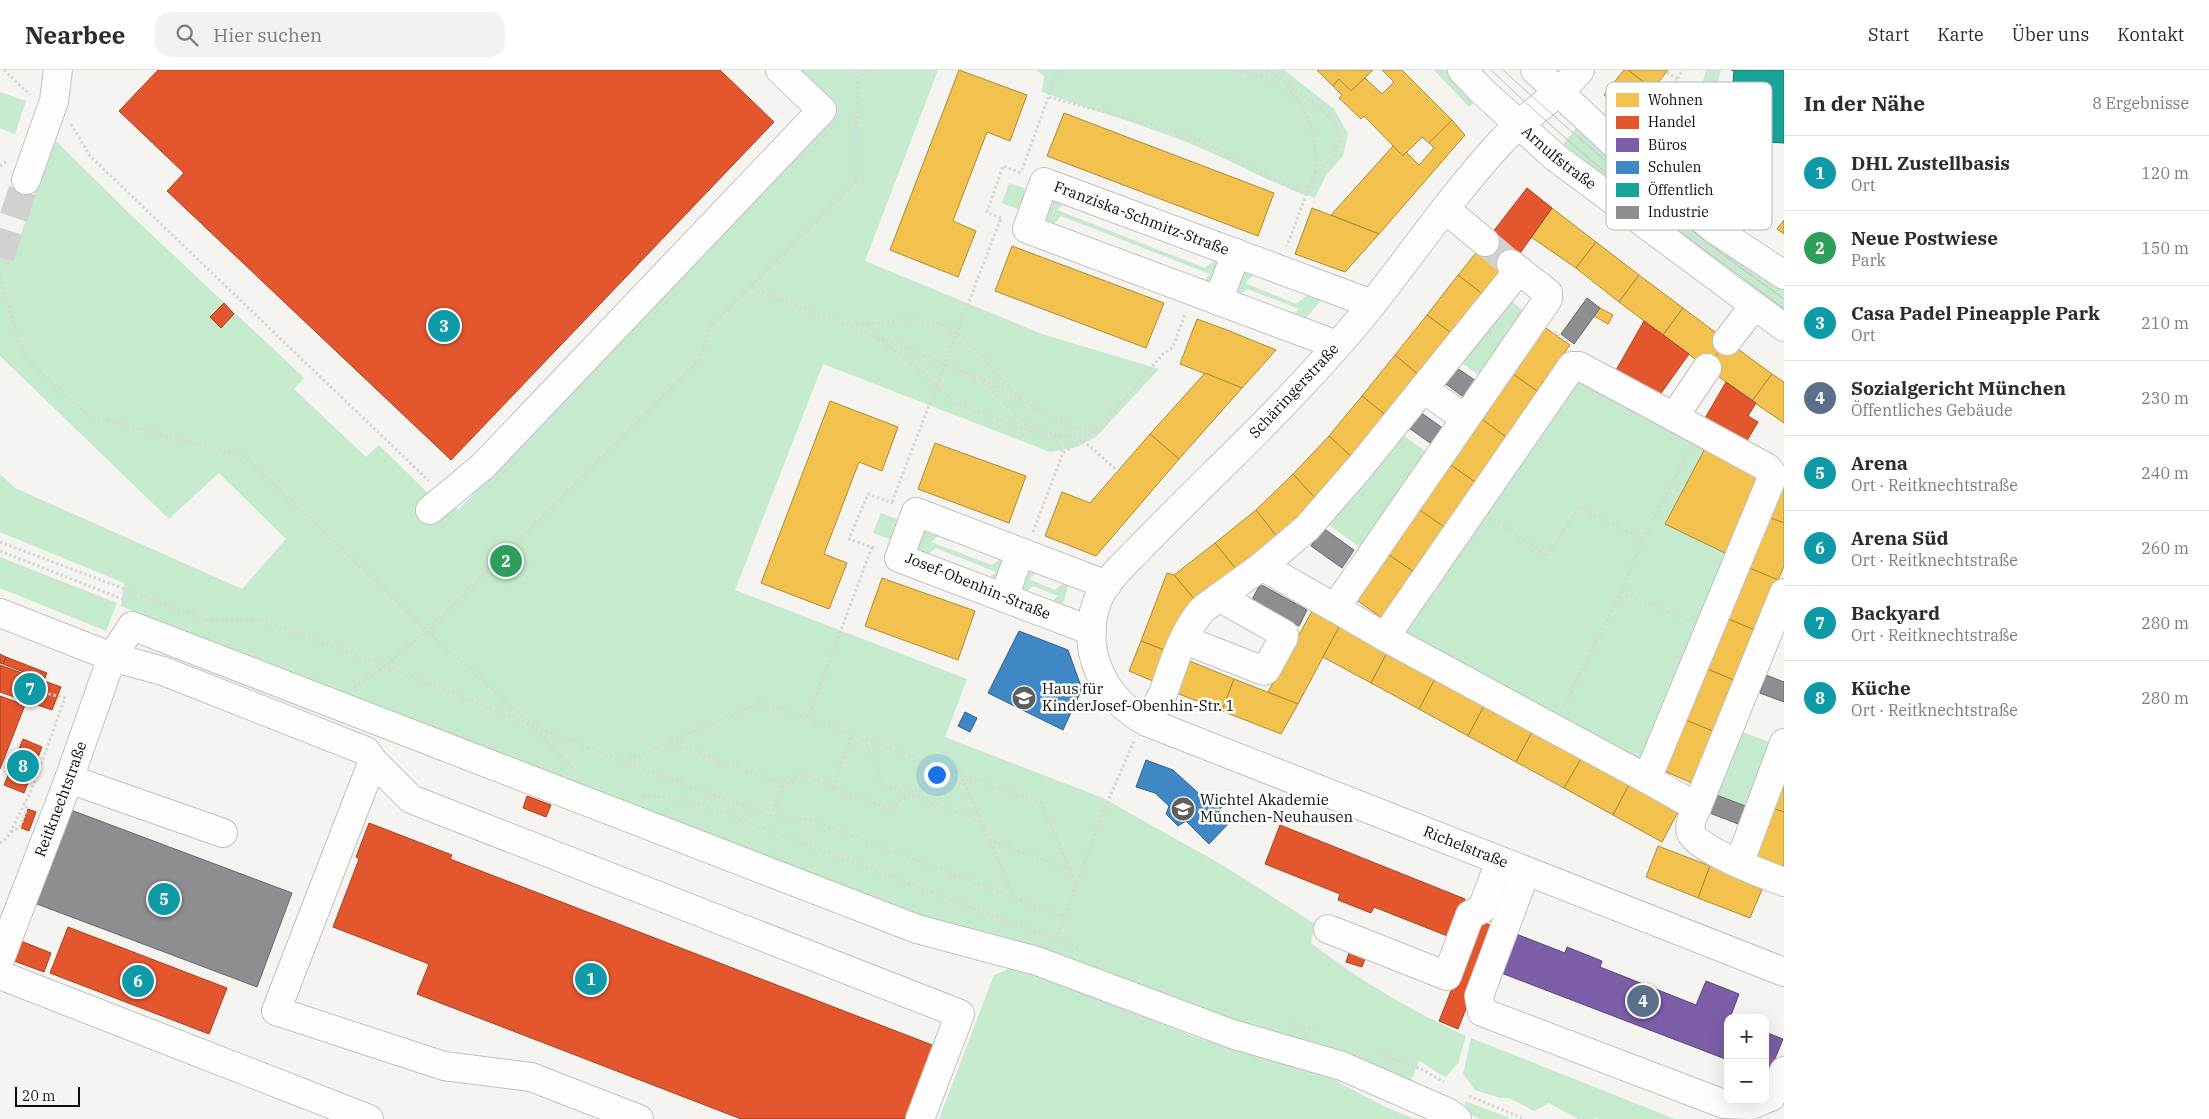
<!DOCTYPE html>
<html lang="de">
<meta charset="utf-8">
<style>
:root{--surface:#fff;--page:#f2f2f3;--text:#2b2b33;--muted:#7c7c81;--line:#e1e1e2;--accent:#db2777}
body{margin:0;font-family:"IBM Plex Serif",serif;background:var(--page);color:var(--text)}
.controls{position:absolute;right:15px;bottom:15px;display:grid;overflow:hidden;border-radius:10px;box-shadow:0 5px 20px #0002}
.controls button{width:45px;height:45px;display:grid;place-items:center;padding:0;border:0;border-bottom:1px solid var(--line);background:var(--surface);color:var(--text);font:25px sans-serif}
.scale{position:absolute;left:15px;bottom:12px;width:65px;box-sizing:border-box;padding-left:5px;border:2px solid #0d0d0b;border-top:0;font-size:14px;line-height:18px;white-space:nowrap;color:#0d0d0b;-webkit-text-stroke:4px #fff;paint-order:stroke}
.you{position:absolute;left:936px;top:704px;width:18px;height:18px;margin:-12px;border:4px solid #fff;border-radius:50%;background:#1a73e8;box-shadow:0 0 0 8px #1a73e833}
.badge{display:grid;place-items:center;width:32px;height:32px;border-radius:50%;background:var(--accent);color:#fff;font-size:16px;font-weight:700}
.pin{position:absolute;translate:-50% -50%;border:2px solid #fff;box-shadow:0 1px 5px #0006}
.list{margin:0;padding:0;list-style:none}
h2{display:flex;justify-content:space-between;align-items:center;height:65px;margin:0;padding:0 20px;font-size:21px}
h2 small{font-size:16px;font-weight:400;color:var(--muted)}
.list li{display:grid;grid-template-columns:32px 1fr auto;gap:15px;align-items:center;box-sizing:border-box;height:75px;padding:0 20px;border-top:1px solid var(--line)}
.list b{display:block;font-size:19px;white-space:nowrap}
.list p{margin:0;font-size:16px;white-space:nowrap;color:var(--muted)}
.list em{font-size:16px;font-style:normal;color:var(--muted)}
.icon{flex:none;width:28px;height:28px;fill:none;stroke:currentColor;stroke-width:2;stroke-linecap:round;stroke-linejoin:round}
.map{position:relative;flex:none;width:1784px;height:1049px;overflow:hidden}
header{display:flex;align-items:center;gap:30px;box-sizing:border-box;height:70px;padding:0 25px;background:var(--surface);border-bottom:1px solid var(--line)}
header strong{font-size:24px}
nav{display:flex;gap:28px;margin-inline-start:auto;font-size:18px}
.search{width:350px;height:45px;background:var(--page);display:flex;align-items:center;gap:12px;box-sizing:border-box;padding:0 18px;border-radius:15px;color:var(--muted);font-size:19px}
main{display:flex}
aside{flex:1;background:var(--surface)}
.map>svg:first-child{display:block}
.green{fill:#c5eacd}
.homes{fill:#f2c14e;stroke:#ad8b3a}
.shops{fill:#e4572e;stroke:#a44124}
.offices{fill:#7b5ea7;stroke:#5a4678}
.schools{fill:#3f88c5;stroke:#30638d}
.public{fill:#17a398;stroke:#14766e}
.industry{fill:#8d8d92;stroke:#67676a}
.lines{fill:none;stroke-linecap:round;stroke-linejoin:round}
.minor-tunnel{stroke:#d2d1ce;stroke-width:28;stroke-dasharray:28 14;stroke-linecap:butt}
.minor-casing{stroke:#c1c1be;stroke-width:30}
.major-casing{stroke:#c1c1be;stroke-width:30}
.path{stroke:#d7d7d6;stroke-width:3;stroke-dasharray:2.5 2.5;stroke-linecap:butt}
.minor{stroke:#fefdfd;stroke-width:28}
.major{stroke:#fefdfd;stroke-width:28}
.tram{stroke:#c1c1c0;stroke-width:1}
.labels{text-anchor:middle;stroke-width:5;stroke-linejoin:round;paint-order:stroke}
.street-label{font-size:15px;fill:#0d0d0b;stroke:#fff}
.poi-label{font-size:15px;fill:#0d0d0b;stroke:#fff;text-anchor:start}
.key{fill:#fff;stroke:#b6b6b6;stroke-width:1}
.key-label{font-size:14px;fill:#0d0d0b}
</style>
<header>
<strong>Nearbee</strong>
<div class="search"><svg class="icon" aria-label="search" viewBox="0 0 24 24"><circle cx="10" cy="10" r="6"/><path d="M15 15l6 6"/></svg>Hier suchen</div>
<nav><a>Start</a><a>Karte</a><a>Über uns</a><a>Kontakt</a></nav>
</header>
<main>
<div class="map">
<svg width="1784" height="1049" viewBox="0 0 1784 1049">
<rect width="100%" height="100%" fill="#f5f4f0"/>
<!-- green -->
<g class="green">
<path d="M792,0H938L865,191L1042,264L1159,299L1096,367L1077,377L1050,382L823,294L735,520L967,609L945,667L1103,728L1224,796L1315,854L1311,873C1359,910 1410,940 1466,966L1458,993L1446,1007C1435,1003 1429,995 1419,991L1411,1011L1295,967L1241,960L911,845L349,628L121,536L124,513L0,462V404L15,418L242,519L286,469L219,403L169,449L0,286V167L18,173L53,68L133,147L300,304L304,308L294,319L366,387L379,375L440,435L459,439L836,42Z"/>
<path d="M1036,0H1284L1334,39L1348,64L1343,86L1326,105L1315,128C1278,116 1245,98 1210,82C1155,58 1098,42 1042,22L1044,6Z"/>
<path d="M1434,0H1446L1476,31L1469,37Z"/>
<path d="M1706,0H1721L1716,18L1713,72L1695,96L1671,77L1692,50Z"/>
<path d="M0,22L26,31L15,64L0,58Z"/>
<path d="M1577,57L1765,208L1784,219V252L1563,74Z"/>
<path d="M1009,113L1030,120L1023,141L1002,133Z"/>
<path d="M1049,127L1069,129L1057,140L1205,198L1218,187L1226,190L1215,221L1199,216L1210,204L1061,146L1050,157L1043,152Z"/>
<path d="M1239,199L1257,202L1245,213L1296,234L1310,223L1323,228L1300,255L1287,250L1299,239L1247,219L1234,229Z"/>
<path d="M1507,228L1525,242L1480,306L1458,290Z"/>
<path d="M1567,302L1763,403L1643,702L1397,565Z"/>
<path d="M1401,364L1428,383L1363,479L1326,453Z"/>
<path d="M881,443L902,451L895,471L873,463Z"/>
<path d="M921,457L944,461L931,472L992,495L1006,485L1002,514L984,513L996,502L936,478L922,489L915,486Z"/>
<path d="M0,487L117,533L106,561L0,518Z"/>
<path d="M1024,499H1041L1029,509L1055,520L1068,509L1070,511L1060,542L1046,537L1058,526L1033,516L1019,527Z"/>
<path d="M1740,661L1772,673L1748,737L1714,724Z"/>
<path d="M1017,896L1200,969L1310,997L1383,1036L1415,1049H939L994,905Z"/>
<path d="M1471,968L1675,1049H1598L1596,1047L1594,1049H1578L1549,1033L1534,1041L1509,1028H1500L1475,1020L1463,1004Z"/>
<path d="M1465,1031L1507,1047L1509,1049H1480L1464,1041Z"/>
</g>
<!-- homes -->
<g class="homes">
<path d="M959,0L1027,25L1010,71L987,62L954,148L953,151L976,161L958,207L890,180Z"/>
<path d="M1317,0H1373L1351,21L1339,9L1333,16Z"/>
<path d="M1382,0H1402L1452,50L1429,73L1422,67L1403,86L1364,46L1361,49L1339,28L1342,25L1333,16L1339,9L1351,21L1365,8L1382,24L1394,12Z"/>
<path d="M1624,0H1628L1656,22L1646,36L1642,33L1632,46L1604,25Z"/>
<path d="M1628,0H1668L1653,19Z"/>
<path d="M1064,43L1274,123L1258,166L1047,86Z"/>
<path d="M1452,50L1465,65L1379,164L1331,145L1393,76L1403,86L1406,82L1419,95L1434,78L1429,73Z"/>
<path d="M1312,138L1379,164L1345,202L1295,184Z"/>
<path d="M1552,138L1596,172L1576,198L1531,167Z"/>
<path d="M1784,150V164L1777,159Z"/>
<path d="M1489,167L1516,189L1485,226L1458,205Z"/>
<path d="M1596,172L1639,205L1619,232L1576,198Z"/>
<path d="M1012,176L1164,233L1146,278L995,221Z"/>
<path d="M1458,205L1485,226L1454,265L1427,245Z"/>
<path d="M1639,205L1683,238L1663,265L1619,232Z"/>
<path d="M1600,238L1613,245L1608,254L1594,246Z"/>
<path d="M1683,238L1727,271L1707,298L1663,265Z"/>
<path d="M1427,245L1454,265L1420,306L1395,285Z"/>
<path d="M1197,249L1227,260L1276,280L1242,318L1180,294Z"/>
<path d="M1543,256L1570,275L1537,321L1510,302Z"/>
<path d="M1727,271L1772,304L1752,331L1707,298Z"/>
<path d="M1395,285L1420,306L1388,347L1362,326Z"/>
<path d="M1510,302L1537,321L1506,367L1479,347Z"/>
<path d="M1205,303L1242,318L1179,389L1150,364Z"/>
<path d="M1772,304L1784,312V353L1752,331Z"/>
<path d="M1362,326L1388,347L1354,389L1329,366Z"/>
<path d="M830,331L898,357L882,401L859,392L824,484L847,493L829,539L761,513Z"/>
<path d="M1479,347L1506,367L1475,412L1448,393Z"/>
<path d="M1150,364L1179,389L1096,486L1045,466L1062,422L1090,433Z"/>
<path d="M1329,366L1354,389L1316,429L1293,404Z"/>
<path d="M935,373L1026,406L1009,453L918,419Z"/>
<path d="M1708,373L1763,403L1729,485L1665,454Z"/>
<path d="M1448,393L1475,412L1444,457L1417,438Z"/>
<path d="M1293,404L1316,429L1277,467L1256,440Z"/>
<path d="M1784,408V453L1768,447Z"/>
<path d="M1417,438L1444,457L1414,502L1386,483Z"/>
<path d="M1256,440L1277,467L1236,499L1215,473Z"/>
<path d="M1768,447L1784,453V496L1778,510L1747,497Z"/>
<path d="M1215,473L1236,499L1196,531L1174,505Z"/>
<path d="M1386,483L1414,502L1382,548L1355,529Z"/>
<path d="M1747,497L1778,510L1757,561L1726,548Z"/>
<path d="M1167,503L1174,505L1196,531L1172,583L1141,571Z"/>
<path d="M882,508L975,541L958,590L865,556Z"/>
<path d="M1312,541L1339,557L1298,634L1268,622Z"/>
<path d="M1726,548L1757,561L1736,611L1705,598Z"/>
<path d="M1339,557L1387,583L1371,613L1323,587Z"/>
<path d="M1141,571L1172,583L1160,614L1129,601Z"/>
<path d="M1387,583L1435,609L1419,639L1371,613Z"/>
<path d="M1182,588L1234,609L1222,641L1169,620Z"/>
<path d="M1705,598L1736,611L1715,662L1683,649Z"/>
<path d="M1234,609L1298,634L1281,664L1222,641Z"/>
<path d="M1435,609L1484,636L1468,666L1419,639Z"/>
<path d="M1484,636L1532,662L1516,692L1468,666Z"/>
<path d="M1683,649L1715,662L1694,714L1662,700Z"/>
<path d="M1532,662L1581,689L1564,718L1516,692Z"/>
<path d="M1581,689L1629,715L1613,745L1564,718Z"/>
<path d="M1784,706V742L1772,738Z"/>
<path d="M1629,715L1678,742L1662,772L1613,745Z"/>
<path d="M1772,738L1784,742V798L1754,787Z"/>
<path d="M1658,776L1710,796L1698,828L1646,807Z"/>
<path d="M1710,796L1763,817L1750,848L1698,828Z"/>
</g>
<!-- shops -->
<g class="shops">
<path d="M158,0H720L774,52L451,390L167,121L184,103L119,41Z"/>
<path d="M1527,118L1552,138L1516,189L1489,167Z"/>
<path d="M224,233L234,244L221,258L210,247Z"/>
<path d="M1644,251L1689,284L1659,326L1615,302Z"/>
<path d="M1726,312L1756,333L1748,346L1758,352L1745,374L1704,350Z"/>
<path d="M0,584L6,587L3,594L0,593Z"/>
<path d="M6,587L47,603L44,610L3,594Z"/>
<path d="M0,595L61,617L52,640L0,622Z"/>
<path d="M0,626L25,635L0,699Z"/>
<path d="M23,669L42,677L24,723L4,715Z"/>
<path d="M527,726L551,735L546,747L523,738Z"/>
<path d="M28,739L36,742L29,761L21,758Z"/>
<path d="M369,753L452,785L450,789L940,978L912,1049H741L417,924L429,894L333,857L359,789L356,787Z"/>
<path d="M1280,755L1465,829L1450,867L1374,837L1371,843L1338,830L1340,824L1265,794Z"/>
<path d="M1479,851L1498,858L1458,959L1439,951Z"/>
<path d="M68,857L227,918L209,964L50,903Z"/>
<path d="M21,871L51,883L44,902L14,891Z"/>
<path d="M1351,877L1367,883L1362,897L1346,892Z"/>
</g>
<!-- offices -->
<g class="offices">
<path d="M1511,862L1565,883L1567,877L1602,891L1600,897L1696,935L1706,911L1739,924L1730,948H1728V990L1496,901Z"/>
<path d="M1765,962L1783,969L1768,1006L1765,1005Z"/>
</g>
<!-- schools -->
<g class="schools">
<path d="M1019,561L1068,580L1082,619L1063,660L988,623Z"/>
<path d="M965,642L977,648L970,662L958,656Z"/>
<path d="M1146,690L1173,700L1205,729L1210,723L1223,735L1218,742L1230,752L1209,774L1186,751L1178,756L1166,744L1169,736L1155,723L1136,717Z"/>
</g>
<!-- public -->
<path class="public" d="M1784,0V73L1730,70L1731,44L1722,35L1723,19L1733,12L1734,1L1731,0Z"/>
<!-- industry -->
<g class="industry">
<path d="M1587,228L1600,238L1574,274L1561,264Z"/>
<path d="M1454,296L1476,311L1465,328L1443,312Z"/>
<path d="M1420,342L1444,359L1433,375L1409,358Z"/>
<path d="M1323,458L1354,480L1342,498L1311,476Z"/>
<path d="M1260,514L1307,540L1299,556L1252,530Z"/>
<path d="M1766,605L1784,612V632L1760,623Z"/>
<path d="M1714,724L1748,737L1741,755L1707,742Z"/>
<path d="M71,740L292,823L257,917L37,834Z"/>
</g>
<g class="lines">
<!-- minor-tunnel -->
<g class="minor-tunnel">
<path d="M1485,172L1511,194"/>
<path d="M0,187L26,110"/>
</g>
<defs>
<g id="minor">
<path id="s1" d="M1580,0C1557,28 1524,46 1500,73C1454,123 1415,180 1373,233C1340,275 1303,314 1266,352C1225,394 1181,435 1140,478C1126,493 1104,511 1097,532C1080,580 1103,629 1147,652L1784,902"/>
<path d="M26,110L54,31L58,0"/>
<path d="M1445,139L1485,172"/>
<path d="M1511,194L1548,223V229L1335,538L1262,496L1307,458L1360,397L1519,200"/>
<path d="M1218,231L1236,183"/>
<path d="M1727,271L1754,236"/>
<path id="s2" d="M1337,275L1027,159L1044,112L1372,234"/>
<path d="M1423,319L1465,348"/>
<path d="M1674,347L1579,296H1572L1385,567L1647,709L1772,408L1771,402L1766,397L1674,347L1707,298"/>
<path d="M430,440L483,396L822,40L780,0"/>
<path d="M1004,528L1020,482"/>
<path d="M1335,538L1385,567"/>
<path d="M0,543L112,587L163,601L366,681L373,691L411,729L960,944L920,1049"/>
<path d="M1092,561L899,488L916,442L1107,515"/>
<path d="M1185,570L1264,601L1266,600L1284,567V564L1219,527"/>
<path d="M1147,652C1152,642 1160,632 1164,621C1173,594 1184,560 1203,539L1262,496"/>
<path d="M373,691L276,941L444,996L531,1007L639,1049"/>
<path d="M69,709L223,763"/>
<path d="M1647,709L1697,737C1694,745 1688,754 1691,763C1698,780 1765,805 1784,812"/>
<path d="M1697,737L1784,523"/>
<path d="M1739,794L1784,673"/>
<path d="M1526,801L1479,926L1482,942L1724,1034L1751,1035L1763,1030"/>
<path d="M1328,859L1447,906L1470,845L1482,839L1500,791"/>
<path id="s3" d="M0,889L69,709L112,587L132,556L917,859L1037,891L1232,964L1342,996L1447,1042L1457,1049"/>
<path d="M0,905L369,1049"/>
<path d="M1765,1029L1771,1027L1784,1001"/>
</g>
<g id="major">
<path id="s4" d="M1462,0L1481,20L1555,87L1784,257"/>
<path d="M1535,0L1649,106L1714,159L1784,205"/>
</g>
</defs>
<!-- minor casing -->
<use href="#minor" class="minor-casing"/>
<!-- major casing -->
<use href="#major" class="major-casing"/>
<!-- path -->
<g class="path">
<path d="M4,0L30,25"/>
<path d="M1231,0L1264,7L1280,13"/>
<path d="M1267,0L1324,40L1339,62L1340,71L1334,85L1315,104L1306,125"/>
<path d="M1667,2L1677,9"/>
<path d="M1287,17C1311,46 1318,66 1315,103"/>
<path d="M1672,17L1683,0"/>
<path d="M1672,17L1676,29L1673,35"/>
<path d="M1655,21L1659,17H1672"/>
<path d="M1049,27L1171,60L1194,68L1306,125L1287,176"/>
<path d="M71,54L90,86L429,411"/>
<path d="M0,96L7,91"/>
<path d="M1022,100L1058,0"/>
<path d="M1001,148L987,142L1003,96L1021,103"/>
<path d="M0,207L23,286L88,345L246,387L427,561L529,652"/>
<path d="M748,217L864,261L885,273L918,298L955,333L1023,359L1081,369L1118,401"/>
<path d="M852,254C877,255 921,245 942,255C972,268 1000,312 1026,332C1045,347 1068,356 1091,363"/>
<path d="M1554,262L1570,273"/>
<path d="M877,266L999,317L1022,330"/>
<path d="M982,311L1033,361"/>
<path d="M1054,366L1063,383"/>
<path d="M892,432L1001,148"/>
<path d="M1494,449L1547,486L1579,437L1643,469"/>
<path d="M1033,462L1063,383L1100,358L1163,284L1173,277L1185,244"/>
<path d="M0,472L207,550H260L385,596L624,692L771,746L808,749L1065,847"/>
<path d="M874,478L849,469L868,424L893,433"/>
<path d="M0,481L130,532"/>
<path d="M1621,522L1687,550"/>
<path d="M354,617L385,596L427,561L700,289L708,259L855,113L858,9L866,0"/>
<path d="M1564,636L1621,522L1643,469L1689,382"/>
<path d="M808,648L872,477"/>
<path d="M533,657L574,699"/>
<path d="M865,670L881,713L980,751"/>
<path d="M671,672L786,716L801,704L890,739L943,698"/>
<path d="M625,692L762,632L1041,733L1077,815"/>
<path d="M960,704L1015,828"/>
<path d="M833,717L852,664"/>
<path d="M643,725L692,731L1081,879"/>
<path d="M771,746L782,715"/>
<path d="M11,762L20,757L27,739L24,733"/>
<path d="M989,770L1070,800"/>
<path d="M0,773L7,768L32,719L65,628L26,618"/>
<path d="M1056,869L1103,742L1134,671"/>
<path d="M1289,953L1319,962"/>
<path d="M1379,983L1421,999L1444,1012"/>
<path d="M1469,1026L1525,1049"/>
</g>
<!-- minor -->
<use href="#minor" class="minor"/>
<!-- major -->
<use href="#major" class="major"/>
<!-- tram -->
<g class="tram">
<path d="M1491,0C1583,88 1681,166 1784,240"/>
<path d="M1503,0C1592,82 1685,159 1784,229"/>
</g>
</g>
<!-- icons -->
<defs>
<symbol id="school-disc" viewBox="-11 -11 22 22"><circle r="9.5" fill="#5e5e5b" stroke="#fff"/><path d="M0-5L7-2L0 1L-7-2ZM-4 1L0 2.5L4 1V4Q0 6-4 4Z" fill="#fff"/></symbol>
</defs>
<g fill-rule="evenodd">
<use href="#school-disc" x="1010" y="614" width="28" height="28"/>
<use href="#school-disc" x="1169" y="725" width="28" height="28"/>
</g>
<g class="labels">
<!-- street labels -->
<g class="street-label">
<text dy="5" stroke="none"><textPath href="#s4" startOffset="131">Arnulfstraße</textPath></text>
<text dy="5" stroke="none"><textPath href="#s2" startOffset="485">Franziska-Schmitz-Straße</textPath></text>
<text transform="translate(1294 321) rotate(-47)" y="5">Schäringerstraße</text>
<text transform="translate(978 516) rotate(22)" y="5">Josef-Obenhin-Straße</text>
<text dy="5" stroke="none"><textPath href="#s3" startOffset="171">Reitknechtstraße</textPath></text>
<text dy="5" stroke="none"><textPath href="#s1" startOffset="1205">Richelstraße</textPath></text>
</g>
<!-- poi labels -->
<g class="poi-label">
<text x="1042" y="624">Haus für<tspan x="1042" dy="17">KinderJosef-Obenhin-Str. 1</tspan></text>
<text x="1200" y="735">Wichtel Akademie<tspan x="1200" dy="17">München-Neuhausen</tspan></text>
</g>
</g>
<!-- legend -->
<rect x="1606" y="12" width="166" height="148" rx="8" class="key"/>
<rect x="1616" y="23" width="23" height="14" fill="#f2c14e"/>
<rect x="1616" y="46" width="23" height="13" fill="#e4572e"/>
<rect x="1616" y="68" width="23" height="14" fill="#7b5ea7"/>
<rect x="1616" y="91" width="23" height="13" fill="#3f88c5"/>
<rect x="1616" y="113" width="23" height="14" fill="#17a398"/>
<rect x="1616" y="136" width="23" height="13" fill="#8d8d92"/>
<g class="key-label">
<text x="1648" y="35">Wohnen</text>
<text x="1648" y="57">Handel</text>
<text x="1648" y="80">Büros</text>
<text x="1648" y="102">Schulen</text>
<text x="1648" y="125">Öffentlich</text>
<text x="1648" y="147">Industrie</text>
</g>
</svg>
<div class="controls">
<button>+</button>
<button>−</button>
</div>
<div class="scale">20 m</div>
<div class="you"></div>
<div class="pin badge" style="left:591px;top:909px;background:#0f9aa8">1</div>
<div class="pin badge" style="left:506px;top:491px;background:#2e9e5b">2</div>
<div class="pin badge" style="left:444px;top:256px;background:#0f9aa8">3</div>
<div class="pin badge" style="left:1643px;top:931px;background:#5c6f8a">4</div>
<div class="pin badge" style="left:164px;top:829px;background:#0f9aa8">5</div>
<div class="pin badge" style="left:138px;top:911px;background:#0f9aa8">6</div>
<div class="pin badge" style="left:30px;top:619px;background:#0f9aa8">7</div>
<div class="pin badge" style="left:23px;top:696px;background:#0f9aa8">8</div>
</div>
<aside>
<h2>In der Nähe<small>8 Ergebnisse</small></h2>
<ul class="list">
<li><span class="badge" style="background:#0f9aa8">1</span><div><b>DHL Zustellbasis</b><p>Ort</p></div><em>120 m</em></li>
<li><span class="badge" style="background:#2e9e5b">2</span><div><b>Neue Postwiese</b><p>Park</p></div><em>150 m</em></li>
<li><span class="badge" style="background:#0f9aa8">3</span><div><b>Casa Padel Pineapple Park</b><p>Ort</p></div><em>210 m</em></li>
<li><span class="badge" style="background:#5c6f8a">4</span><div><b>Sozialgericht München</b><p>Öffentliches Gebäude</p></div><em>230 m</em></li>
<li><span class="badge" style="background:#0f9aa8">5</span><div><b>Arena</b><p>Ort · Reitknechtstraße</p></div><em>240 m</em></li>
<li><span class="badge" style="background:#0f9aa8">6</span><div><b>Arena Süd</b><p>Ort · Reitknechtstraße</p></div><em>260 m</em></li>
<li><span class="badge" style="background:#0f9aa8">7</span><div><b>Backyard</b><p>Ort · Reitknechtstraße</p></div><em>280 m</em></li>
<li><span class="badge" style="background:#0f9aa8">8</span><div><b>Küche</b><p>Ort · Reitknechtstraße</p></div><em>280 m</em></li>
</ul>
</aside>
</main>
